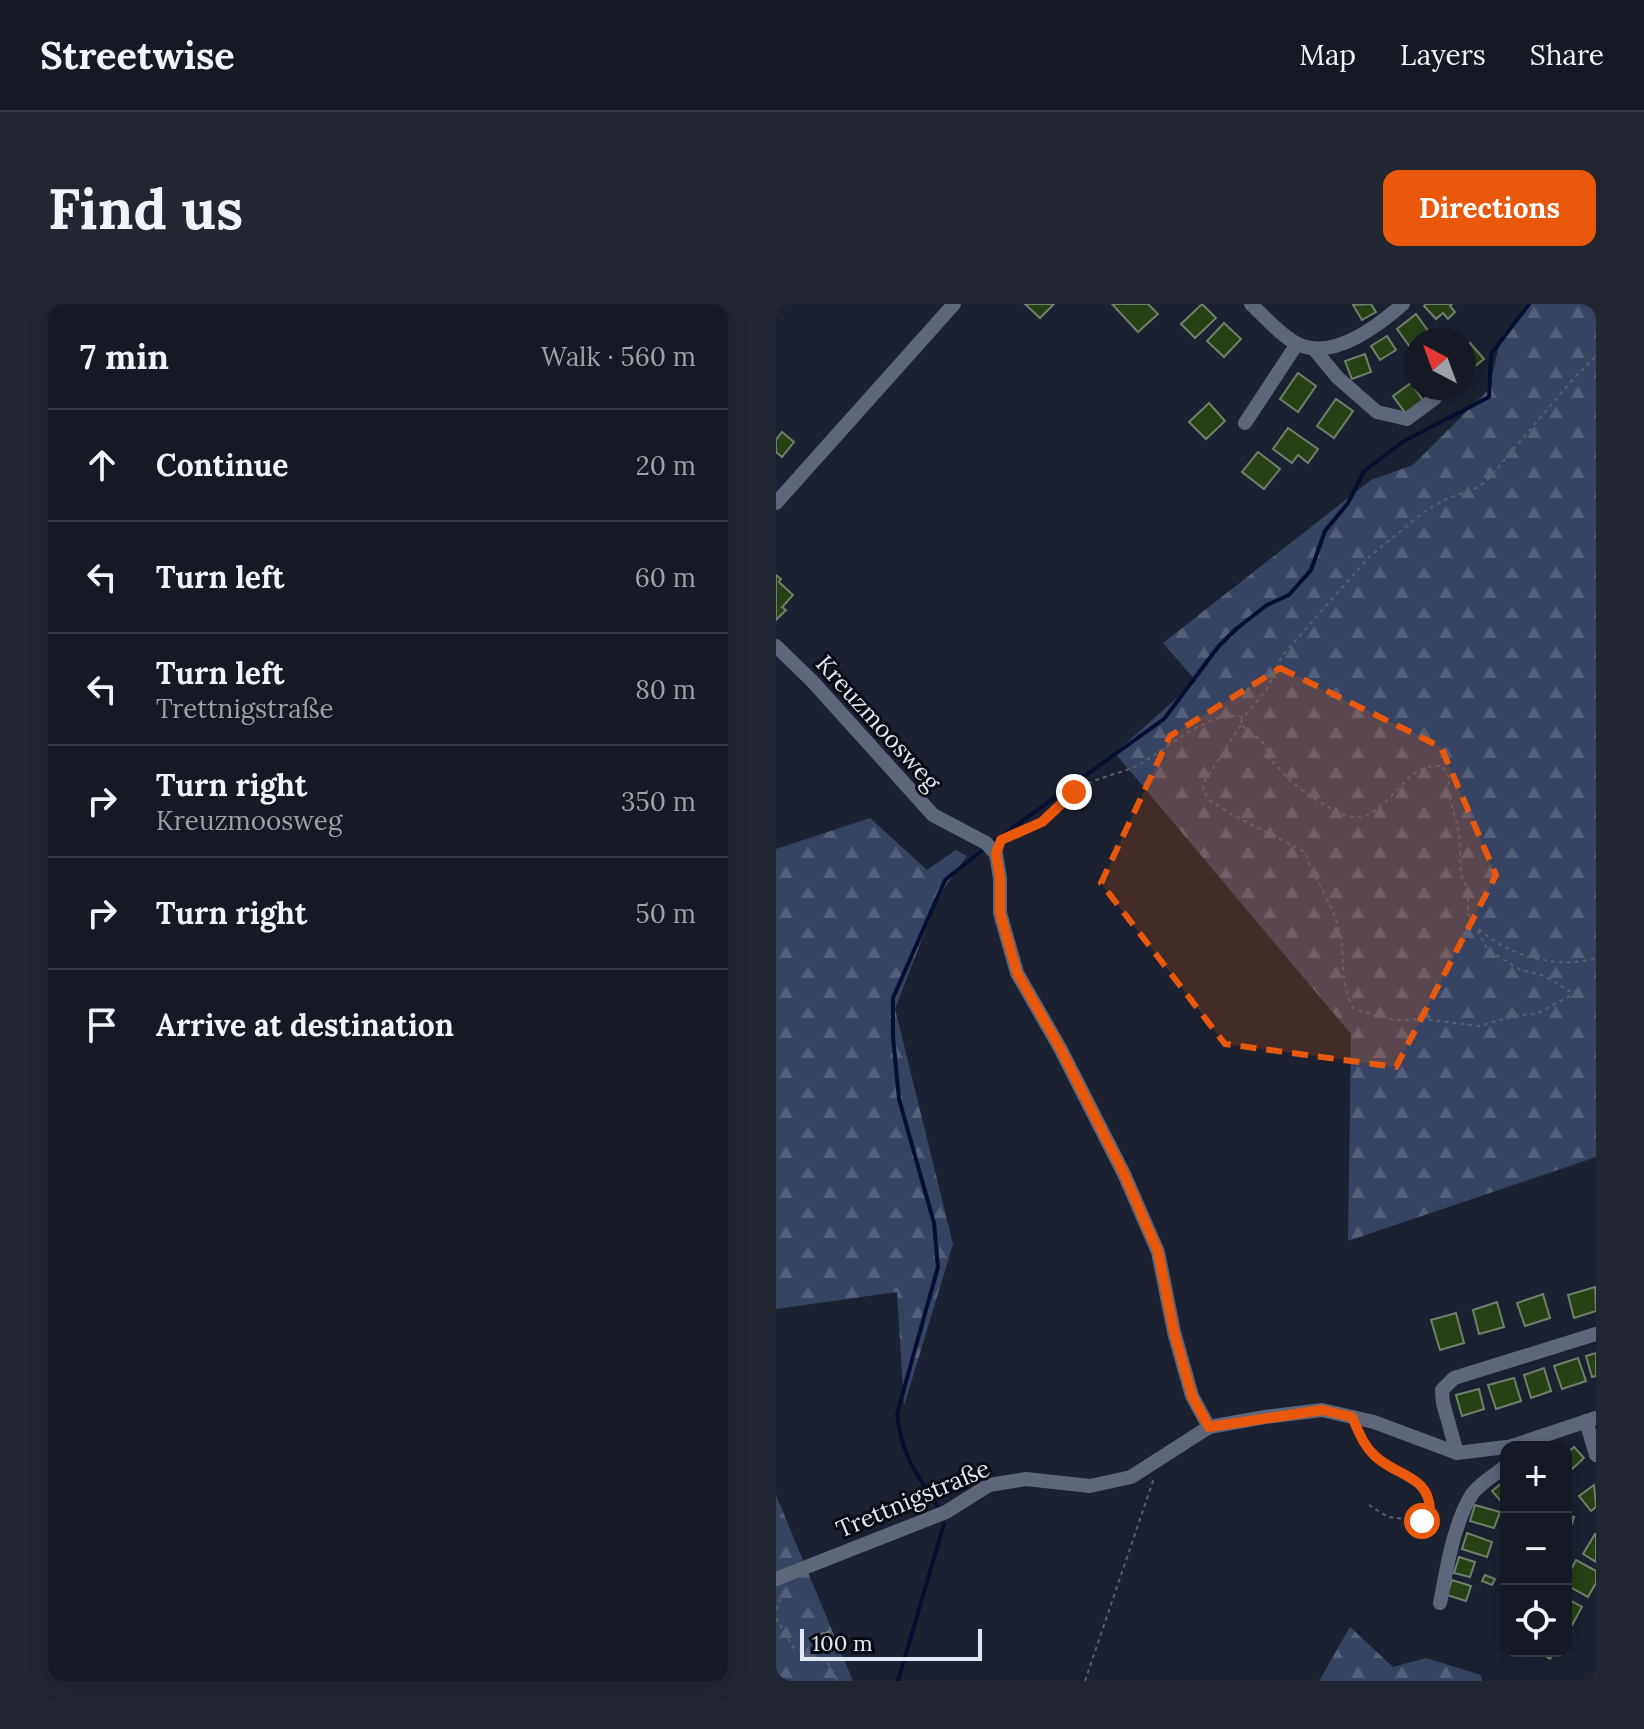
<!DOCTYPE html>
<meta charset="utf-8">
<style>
:root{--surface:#141924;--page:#212631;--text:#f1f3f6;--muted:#9da0a6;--line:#333841;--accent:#ea580c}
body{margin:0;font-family:Lora,serif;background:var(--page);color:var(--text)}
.controls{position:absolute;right:24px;bottom:24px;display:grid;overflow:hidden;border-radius:16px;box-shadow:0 4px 20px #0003}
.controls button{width:72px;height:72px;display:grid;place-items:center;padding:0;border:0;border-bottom:2px solid var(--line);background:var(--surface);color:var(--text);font:40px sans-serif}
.compass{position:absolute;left:628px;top:24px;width:72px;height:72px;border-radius:50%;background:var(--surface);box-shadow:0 4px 20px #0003;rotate:319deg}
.scale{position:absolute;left:24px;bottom:20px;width:182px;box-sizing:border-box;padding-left:8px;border:4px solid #e2e7f1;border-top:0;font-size:22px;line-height:28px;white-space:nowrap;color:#e2e7f1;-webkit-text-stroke:6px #080b11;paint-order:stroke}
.stop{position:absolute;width:24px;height:24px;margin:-18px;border:6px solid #ea580c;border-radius:50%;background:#fff}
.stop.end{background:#ea580c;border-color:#fff;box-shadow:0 2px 8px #0008}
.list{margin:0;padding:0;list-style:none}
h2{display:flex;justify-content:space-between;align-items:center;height:104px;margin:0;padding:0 32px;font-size:34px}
h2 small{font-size:26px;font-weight:400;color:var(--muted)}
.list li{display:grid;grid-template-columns:52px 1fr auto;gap:24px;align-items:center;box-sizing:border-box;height:112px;padding:0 32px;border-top:2px solid var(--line)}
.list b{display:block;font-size:30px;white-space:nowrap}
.list p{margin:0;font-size:26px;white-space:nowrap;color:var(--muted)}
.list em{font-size:26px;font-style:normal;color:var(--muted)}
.icon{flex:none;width:44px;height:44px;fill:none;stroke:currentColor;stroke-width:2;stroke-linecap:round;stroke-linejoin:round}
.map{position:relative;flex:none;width:820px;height:1377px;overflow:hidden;border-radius:16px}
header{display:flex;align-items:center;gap:48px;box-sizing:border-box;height:112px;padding:0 40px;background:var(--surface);border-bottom:2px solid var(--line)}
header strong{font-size:38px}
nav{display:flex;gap:44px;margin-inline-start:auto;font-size:28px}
.intro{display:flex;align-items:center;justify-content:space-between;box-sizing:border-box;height:192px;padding:0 48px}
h1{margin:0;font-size:56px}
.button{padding:20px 36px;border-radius:16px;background:var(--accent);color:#fff;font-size:28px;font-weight:700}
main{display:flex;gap:48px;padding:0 48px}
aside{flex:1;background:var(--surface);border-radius:16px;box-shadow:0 4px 20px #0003}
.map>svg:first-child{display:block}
.forest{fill:url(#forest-firs)}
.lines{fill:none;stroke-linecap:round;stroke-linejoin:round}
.stream{stroke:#060e34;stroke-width:4}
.building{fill:#274115;stroke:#727e6c;stroke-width:2}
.path{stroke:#5a5f6d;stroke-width:2;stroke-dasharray:4 4;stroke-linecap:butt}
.street{stroke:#5e667b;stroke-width:14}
.route{stroke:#ea580c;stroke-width:10}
.marked{fill:#e8590c;fill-opacity:0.2;stroke:#e8590c;stroke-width:6;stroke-dasharray:16 10;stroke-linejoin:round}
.labels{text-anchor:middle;stroke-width:6;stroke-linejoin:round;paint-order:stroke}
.street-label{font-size:24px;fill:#e2e7f1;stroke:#080b11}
</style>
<header>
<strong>Streetwise</strong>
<nav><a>Map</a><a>Layers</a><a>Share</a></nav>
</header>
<div class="intro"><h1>Find us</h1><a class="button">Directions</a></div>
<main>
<aside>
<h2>7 min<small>Walk · 560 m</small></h2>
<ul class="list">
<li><svg class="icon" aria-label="ahead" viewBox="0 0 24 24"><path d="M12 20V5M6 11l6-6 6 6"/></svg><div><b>Continue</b></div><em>20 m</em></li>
<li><svg class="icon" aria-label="left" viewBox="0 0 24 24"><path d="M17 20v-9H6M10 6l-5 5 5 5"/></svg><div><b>Turn left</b></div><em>60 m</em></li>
<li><svg class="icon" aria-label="left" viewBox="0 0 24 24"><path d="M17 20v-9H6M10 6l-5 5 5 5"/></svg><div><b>Turn left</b><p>Trettnigstraße</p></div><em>80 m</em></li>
<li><svg class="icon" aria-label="right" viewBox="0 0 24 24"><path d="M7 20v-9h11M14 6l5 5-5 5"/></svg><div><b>Turn right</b><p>Kreuzmoosweg</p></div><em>350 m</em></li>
<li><svg class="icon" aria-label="right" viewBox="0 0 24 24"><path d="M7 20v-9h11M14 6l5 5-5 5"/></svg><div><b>Turn right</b></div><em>50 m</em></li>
<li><svg class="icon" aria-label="arrive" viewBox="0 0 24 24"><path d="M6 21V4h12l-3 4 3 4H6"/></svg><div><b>Arrive at destination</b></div></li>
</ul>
</aside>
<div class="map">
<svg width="820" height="1377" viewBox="0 0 820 1377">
<defs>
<pattern id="forest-firs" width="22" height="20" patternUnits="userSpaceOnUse" patternTransform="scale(2)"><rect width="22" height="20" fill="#374362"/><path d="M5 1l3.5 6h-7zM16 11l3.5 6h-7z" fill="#545e79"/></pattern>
</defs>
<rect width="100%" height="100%" fill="#1b2130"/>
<!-- forest -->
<g class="forest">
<path d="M750,0H820V853L572,937L575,730L339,449L420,377L387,339L595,176L637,161L712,86L724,39Z"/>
<path d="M94,514L151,566L180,546L191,552L162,593L119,705L177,940L128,1102L121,988L0,1005V545Z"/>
<path d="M0,1191L77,1377H0Z"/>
<path d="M574,1323L617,1363L650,1354L705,1371L706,1377H543Z"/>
</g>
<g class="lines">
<!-- stream -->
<g class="stream">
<path d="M217,538L388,415L442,343L460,325L491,301L513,291L535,266L549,227L572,199L588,167L628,137L713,93L715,50L753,0"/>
<path d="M161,1201C139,1169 125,1149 121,1110L162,963L158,919L123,795L117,733V694L169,576L208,545"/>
<path d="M122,1377L168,1220"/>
</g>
</g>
<!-- building -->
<g class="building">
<path d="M249,0H278L264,14Z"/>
<path d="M336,0H372L382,10L362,28Z"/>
<path d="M426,0L440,14L419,34L405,20Z"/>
<path d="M595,0L600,8L586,16L577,1Z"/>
<path d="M650,0H676L674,2L679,8L672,15L667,9L660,15L648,2Z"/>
<path d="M640,10L653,28L634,43L621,25Z"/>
<path d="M448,19L465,35L448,53L431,37Z"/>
<path d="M611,32L620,46L604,56L595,42Z"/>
<path d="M694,39L708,55L697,64L688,55V44Z"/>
<path d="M589,50L595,68L576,75L569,57Z"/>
<path d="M522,69L540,82L522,108L504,95Z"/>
<path d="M635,79L648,98L630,110L617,92Z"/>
<path d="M560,95L577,107L558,134L541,122Z"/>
<path d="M433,99L449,117L430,135L413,118Z"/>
<path d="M512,124L542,145L532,159L522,151L516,159L497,145Z"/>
<path d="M6,128L18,138L6,153L0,148V136Z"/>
<path d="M482,148L504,165L488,185L466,168Z"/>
<path d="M0,271L5,275L3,278L17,291L6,303L10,306L0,316Z"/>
<path d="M819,983L820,1007L798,1014L792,991Z"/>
<path d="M767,990L774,1014L749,1022L741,999Z"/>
<path d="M721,998L728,1023L703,1030L697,1006Z"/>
<path d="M680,1009L688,1039L664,1046L655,1016Z"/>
<path d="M820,1049V1072L816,1073L810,1052Z"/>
<path d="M802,1054L810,1077L786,1085L778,1062Z"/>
<path d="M768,1064L775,1087L755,1094L748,1071Z"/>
<path d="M738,1074L745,1097L720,1105L712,1081Z"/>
<path d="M703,1085L708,1105L686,1112L680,1091Z"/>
<path d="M798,1143L808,1154L795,1166L790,1161V1150Z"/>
<path d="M728,1177L730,1179L729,1202L716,1187Z"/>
<path d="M818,1181L820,1203L815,1207L803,1192Z"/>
<path d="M699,1201L724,1208L718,1224L694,1217Z"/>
<path d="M790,1211L798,1213L794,1225L790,1224Z"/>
<path d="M691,1229L716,1238L711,1253L686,1245Z"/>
<path d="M819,1230H820V1258L807,1250Z"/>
<path d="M683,1253L699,1258L694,1273L678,1269Z"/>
<path d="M800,1256L820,1267V1279L812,1293L790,1281V1275Z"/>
<path d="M709,1271L719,1275L716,1281L706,1277Z"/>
<path d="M676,1276L695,1282L690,1297L671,1291Z"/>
<path d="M790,1294L806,1303L796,1321L790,1317Z"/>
<path d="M53,1328L56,1339L43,1343L40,1331Z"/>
<path d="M761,1347H779L774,1355Z"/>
</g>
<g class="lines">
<!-- path -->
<g class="path">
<path d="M466,415L465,421C477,431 493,438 492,454C501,461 506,469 514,476C528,489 549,502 566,510C603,526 620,475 648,464C653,462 660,462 666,462L674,475L671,484L683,528L685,571L692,586V610L698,620"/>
<path d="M465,421L426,481L432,495L455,510L529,548C538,577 558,600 564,630C569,655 564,683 578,705L618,716L647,715L703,722L742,711L760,710L794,692L795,688L769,672L743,665L712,646L699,622"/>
<path d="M226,536C239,529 253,524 265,518C280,511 290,491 307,482C325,472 345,470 364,460C388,447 440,401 467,414L491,385L506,352L594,252L648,208L668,196L703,183L714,173L797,75L820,52"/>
<path d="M703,625C732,652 782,666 820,654"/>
<path d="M583,1129C598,1167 655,1165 654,1209L646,1217L612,1213L593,1201"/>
<path d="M0,1306L8,1287"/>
<path d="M0,1314L17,1343L50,1356L62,1377"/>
<path d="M309,1377L378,1174"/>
</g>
<!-- street -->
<g class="street">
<path d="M475,0C487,11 507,34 522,40C557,57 602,22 627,0"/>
<path d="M538,45L561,73L601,108L631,115L658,95L663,84"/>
<path d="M469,119L521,40"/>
<path d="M0,199L178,0"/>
<path d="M0,342L37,378L157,511L210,539L220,550L224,574V609L241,669L284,744L348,870L382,948L398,1028L416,1092L433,1123"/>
<path d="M810,1117L820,1151"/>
<path d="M733,1143L820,1114"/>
<path d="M681,1149L667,1099L666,1086L678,1074L820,1030"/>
<path d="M0,1275L170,1208L213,1181L250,1175L314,1182L355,1173L433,1123L489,1113L546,1106L598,1118L681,1149L730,1143"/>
<path d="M664,1299C671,1264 677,1221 696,1190C704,1179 720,1170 730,1162"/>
</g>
</g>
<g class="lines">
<!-- route -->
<path class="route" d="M298,488L266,518L225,536L220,550L224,574V609L241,669L284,744L348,870L382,948L398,1028L416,1092L433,1123L546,1106L576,1113C583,1128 587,1141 599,1152C621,1173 655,1171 654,1209L646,1217"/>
</g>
<!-- marked area -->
<path class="marked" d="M504,364L665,443L720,571L620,763L449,740L325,579L394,432Z"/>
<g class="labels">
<!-- street labels -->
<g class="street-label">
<text transform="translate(102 419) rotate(48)" y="8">Kreuzmoosweg</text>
<text transform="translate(137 1195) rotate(-23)" y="8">Trettnigstraße</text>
</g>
</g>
</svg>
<div class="controls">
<button>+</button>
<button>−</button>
<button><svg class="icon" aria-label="locate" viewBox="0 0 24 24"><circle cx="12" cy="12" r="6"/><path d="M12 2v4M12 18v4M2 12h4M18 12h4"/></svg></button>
</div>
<svg class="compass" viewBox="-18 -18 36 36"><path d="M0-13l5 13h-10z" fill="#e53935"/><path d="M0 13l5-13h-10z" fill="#9da0a6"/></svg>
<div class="scale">100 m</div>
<div class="stop" style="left:646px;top:1217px"></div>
<div class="stop end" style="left:298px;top:488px"></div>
</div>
</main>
